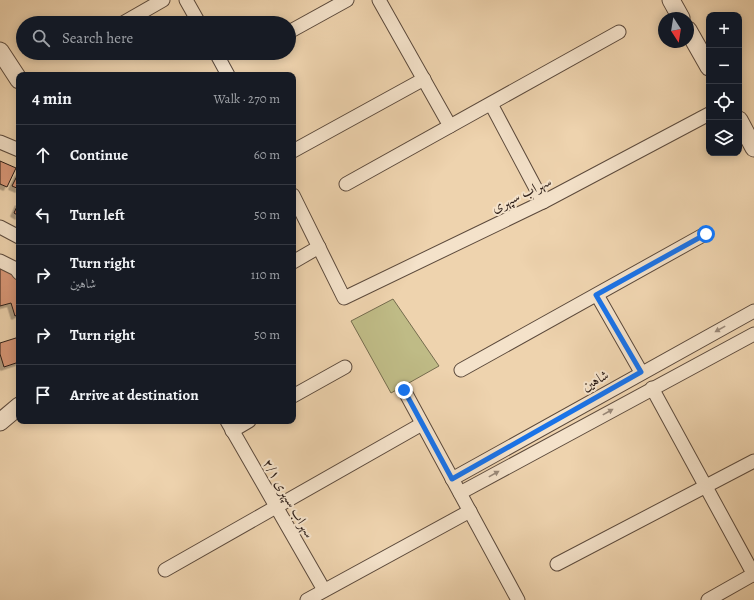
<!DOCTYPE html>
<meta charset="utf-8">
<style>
:root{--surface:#171b24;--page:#20242c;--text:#f1f3f6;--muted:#9ea1a6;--line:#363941}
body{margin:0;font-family:Alegreya,Amiri,serif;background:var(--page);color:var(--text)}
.controls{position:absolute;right:12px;top:12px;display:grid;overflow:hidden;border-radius:8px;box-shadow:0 2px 10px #0003}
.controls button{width:36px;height:36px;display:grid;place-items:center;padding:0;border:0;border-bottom:1px solid var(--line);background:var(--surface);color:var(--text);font:20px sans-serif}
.compass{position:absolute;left:658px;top:12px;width:36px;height:36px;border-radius:50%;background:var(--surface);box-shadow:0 2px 10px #0003;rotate:168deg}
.stop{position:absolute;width:12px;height:12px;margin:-9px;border:3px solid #1a73e8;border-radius:50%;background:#fff}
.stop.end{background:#1a73e8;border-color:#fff;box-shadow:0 1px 4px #0008}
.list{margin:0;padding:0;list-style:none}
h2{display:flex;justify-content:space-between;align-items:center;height:52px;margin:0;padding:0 16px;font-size:17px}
h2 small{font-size:13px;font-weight:400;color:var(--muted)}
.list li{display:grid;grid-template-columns:26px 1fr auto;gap:12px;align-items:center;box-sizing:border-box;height:60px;padding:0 16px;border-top:1px solid var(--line)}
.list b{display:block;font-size:15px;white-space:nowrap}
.list p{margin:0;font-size:13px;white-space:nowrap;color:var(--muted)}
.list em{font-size:13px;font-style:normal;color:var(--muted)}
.icon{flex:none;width:22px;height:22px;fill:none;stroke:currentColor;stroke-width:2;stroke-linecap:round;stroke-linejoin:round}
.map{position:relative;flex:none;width:754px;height:600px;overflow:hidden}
.search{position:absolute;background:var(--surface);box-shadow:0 2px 10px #0003;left:16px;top:16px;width:280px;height:44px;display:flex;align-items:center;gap:10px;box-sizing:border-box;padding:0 14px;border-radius:22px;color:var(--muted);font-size:15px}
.panel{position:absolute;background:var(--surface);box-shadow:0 2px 10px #0003;left:16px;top:72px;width:280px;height:352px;border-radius:8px}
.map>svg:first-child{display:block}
.green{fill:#bfbb86;stroke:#756c4e}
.building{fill:#da9878;stroke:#2b1c16;filter:url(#shadow)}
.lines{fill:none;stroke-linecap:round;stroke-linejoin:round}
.minor-casing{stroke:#5c4a3c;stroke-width:15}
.tertiary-casing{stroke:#5c4a3c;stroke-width:19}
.minor{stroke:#f4e2ca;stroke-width:13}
.tertiary{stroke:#f4e2ca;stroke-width:17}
.oneway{fill:#9a8979}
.route{stroke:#1a73e8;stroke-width:5}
.labels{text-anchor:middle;stroke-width:4;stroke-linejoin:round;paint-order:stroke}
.street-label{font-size:14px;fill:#2b1c16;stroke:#f4e2ca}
</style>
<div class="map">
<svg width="754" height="600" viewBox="0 0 754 600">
<defs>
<filter id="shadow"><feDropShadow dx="-3.5" dy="3.5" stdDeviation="0" flood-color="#0004"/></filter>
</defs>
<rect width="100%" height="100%" fill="#eed3ae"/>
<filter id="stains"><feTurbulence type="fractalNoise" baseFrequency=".005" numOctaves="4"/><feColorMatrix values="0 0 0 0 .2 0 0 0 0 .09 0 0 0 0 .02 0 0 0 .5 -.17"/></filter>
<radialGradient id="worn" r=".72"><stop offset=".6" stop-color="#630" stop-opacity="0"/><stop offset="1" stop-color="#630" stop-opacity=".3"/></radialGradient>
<!-- green -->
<path class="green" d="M393,299L439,366L391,393L351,321Z"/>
<!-- building -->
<g class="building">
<path d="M0,161L16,168L7,187L0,184Z"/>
<path d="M19,172V189L12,186Z"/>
<path d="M19,202V216L14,213Z"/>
<path d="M19,262V314L15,316L11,303L0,306V268Z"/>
<path d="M19,337V362L4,367L0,354V343Z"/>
</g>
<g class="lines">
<defs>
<g id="minor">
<path d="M186,0L199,23"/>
<path d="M379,0L450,126"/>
<path d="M123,23L163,0"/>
<path d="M289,32L347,0"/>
<path d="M216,53L228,75"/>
<path d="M491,104L543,202"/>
<path d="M0,142L19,150"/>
<path d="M293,151L424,79"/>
<path d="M346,184L619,32"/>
<path d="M293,195L344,298L543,202L709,114"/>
<path d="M0,227L19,237"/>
<path d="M0,261L16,269L19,273"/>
<path d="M293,262L319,247"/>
<path d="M597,295L641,372"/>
<path d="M461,370L705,234"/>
<path d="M652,388L754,575"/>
<path d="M404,390L518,600"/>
<path d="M293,396L345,367"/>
<path d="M227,421L324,590"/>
<path d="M232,431L249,421"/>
<path d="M452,479L754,311"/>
<path d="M460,493L754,334"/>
<path d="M557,564L754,461"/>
<path d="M165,570L422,424"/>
<path d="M307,600L470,511"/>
<path d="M708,600L754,574"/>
</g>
<g id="tertiary">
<path d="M671,0L681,18"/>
<path d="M688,30L709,67"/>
<path d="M0,51L19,80"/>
<path d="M739,120L754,148"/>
<path d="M0,422L19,406"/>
</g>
</defs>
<!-- minor casing -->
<use href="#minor" class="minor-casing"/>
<!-- tertiary casing -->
<use href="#tertiary" class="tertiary-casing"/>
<!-- minor -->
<use href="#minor" class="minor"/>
<!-- tertiary -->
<use href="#tertiary" class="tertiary"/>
</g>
<!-- one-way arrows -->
<defs><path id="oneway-solid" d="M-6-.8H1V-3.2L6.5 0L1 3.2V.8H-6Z"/></defs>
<g class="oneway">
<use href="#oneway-solid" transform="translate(720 329) rotate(151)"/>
<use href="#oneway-solid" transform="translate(608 412) rotate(-29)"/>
<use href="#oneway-solid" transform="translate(494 474) rotate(-29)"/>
</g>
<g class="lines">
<!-- route -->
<path class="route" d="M404,390L452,479L641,372L596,295L706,234"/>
</g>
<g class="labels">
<!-- street labels -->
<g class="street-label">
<text transform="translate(521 194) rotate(-26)" y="5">سهراب سپهری</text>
<text transform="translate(595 380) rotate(-29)" y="5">شاهین</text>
<text transform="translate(289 498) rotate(60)" y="5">سهراب سپهری ۲/۱</text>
</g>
</g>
<rect width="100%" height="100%" filter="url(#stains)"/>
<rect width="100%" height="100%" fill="url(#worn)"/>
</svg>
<div class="controls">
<button>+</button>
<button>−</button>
<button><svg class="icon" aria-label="locate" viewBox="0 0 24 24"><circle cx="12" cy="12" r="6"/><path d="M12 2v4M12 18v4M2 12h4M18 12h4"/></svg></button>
<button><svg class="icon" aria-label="layers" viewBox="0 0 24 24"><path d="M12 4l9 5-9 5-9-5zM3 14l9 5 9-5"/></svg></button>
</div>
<svg class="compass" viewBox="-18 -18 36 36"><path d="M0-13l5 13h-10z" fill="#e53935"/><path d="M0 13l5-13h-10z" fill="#9ea1a6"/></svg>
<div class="stop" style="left:706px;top:234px"></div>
<div class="stop end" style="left:404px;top:390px"></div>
<div class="search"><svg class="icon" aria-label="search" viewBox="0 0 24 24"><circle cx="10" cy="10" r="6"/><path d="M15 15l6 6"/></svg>Search here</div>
<section class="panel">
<h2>4 min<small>Walk · 270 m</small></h2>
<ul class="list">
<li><svg class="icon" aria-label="ahead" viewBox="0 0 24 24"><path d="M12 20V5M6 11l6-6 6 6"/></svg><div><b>Continue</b></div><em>60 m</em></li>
<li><svg class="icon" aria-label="left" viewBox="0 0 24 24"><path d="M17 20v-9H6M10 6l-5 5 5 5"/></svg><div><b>Turn left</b></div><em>50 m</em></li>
<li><svg class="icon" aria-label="right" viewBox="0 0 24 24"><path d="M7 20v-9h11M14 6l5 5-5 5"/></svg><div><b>Turn right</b><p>شاهین</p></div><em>110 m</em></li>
<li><svg class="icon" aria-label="right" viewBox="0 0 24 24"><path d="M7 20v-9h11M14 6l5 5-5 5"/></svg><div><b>Turn right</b></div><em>50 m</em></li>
<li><svg class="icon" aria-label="arrive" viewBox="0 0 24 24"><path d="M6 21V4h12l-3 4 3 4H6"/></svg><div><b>Arrive at destination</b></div></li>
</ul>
</section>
</div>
